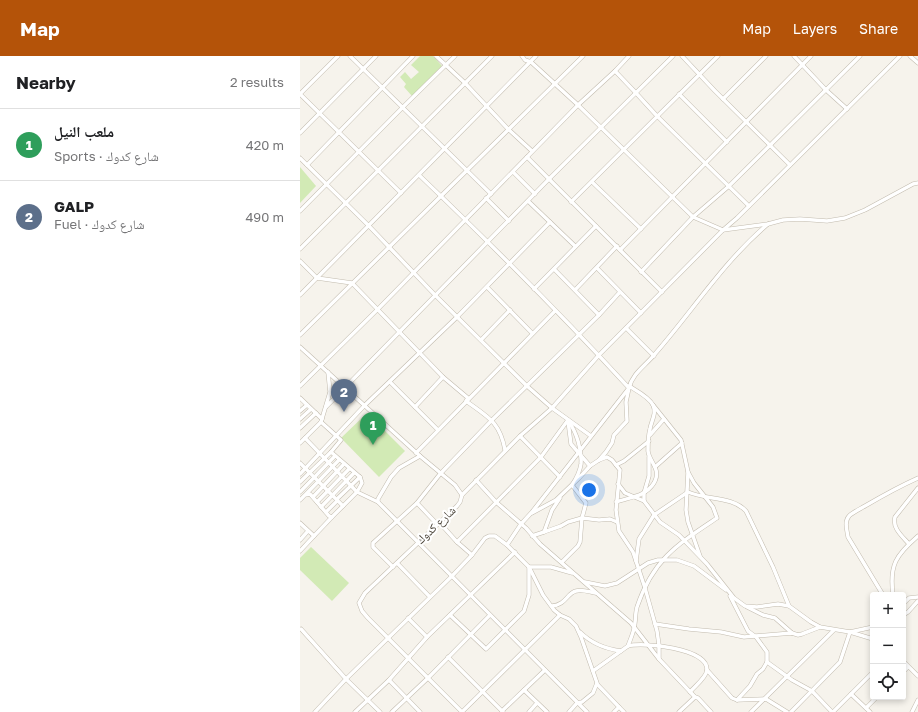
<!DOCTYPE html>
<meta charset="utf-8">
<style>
:root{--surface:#fff;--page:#f2f2f2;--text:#202124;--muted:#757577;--line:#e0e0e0;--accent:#b45309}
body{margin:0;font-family:"Golos Text","Noto Naskh Arabic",sans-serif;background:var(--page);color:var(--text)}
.controls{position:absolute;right:12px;bottom:12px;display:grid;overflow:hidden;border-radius:4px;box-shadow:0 2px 6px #0003}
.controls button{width:36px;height:36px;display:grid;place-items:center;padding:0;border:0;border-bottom:1px solid var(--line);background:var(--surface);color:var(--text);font:20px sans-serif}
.you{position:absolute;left:289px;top:434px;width:14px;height:14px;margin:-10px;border:3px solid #fff;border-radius:50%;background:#1a73e8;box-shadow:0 0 0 6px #1a73e833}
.badge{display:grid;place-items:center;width:26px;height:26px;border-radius:50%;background:var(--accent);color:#fff;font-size:13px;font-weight:700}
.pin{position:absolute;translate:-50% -33px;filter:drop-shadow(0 1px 2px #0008)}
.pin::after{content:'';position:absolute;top:21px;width:14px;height:12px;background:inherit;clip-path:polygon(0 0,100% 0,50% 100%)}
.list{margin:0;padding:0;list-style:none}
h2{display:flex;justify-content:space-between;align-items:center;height:52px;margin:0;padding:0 16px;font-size:17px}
h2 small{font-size:13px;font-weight:400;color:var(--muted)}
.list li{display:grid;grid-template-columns:26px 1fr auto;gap:12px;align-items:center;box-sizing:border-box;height:72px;padding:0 16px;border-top:1px solid var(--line)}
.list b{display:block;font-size:15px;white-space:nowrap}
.list p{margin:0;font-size:13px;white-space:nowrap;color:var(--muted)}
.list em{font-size:13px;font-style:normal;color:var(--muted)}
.icon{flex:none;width:22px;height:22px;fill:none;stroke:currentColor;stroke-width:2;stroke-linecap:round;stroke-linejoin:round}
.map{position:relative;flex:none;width:618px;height:656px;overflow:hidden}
header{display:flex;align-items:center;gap:24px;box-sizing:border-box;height:56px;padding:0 20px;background:var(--accent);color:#fff}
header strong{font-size:19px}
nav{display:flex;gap:22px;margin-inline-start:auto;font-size:14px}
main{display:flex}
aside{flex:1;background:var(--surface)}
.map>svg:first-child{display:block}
.green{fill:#d2eab5}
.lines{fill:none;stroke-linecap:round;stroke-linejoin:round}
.minor-casing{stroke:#c2bbae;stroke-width:4.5}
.minor{stroke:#fff;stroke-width:3.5}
.labels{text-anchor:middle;stroke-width:4;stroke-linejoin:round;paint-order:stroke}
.street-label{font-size:12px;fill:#4b4439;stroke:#fff}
</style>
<header>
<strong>Map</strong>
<nav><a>Map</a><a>Layers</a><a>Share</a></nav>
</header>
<main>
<aside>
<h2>Nearby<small>2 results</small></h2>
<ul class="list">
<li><span class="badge" style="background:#2e9e5b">1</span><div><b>ملعب النيل</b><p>Sports · شارع كدوك</p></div><em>420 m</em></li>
<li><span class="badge" style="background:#5c6f8a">2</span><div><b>GALP</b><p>Fuel · شارع كدوك</p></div><em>490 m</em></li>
</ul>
</aside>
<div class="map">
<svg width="618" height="656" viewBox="0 0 618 656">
<rect width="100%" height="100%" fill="#f6f3ec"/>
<!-- green -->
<g class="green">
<path d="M120,0H133L142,10L112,40L104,31L106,28L100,21L105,16L111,23L119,16L111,9Z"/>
<path d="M0,111L16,130L0,147Z"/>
<path d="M67,357L105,395L79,421L41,382Z"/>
<path d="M11,491L49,527L32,545L0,514V502Z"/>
</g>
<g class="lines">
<defs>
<g id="minor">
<path d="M50,0L191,138"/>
<path d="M136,0L165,27L208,73L232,95"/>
<path d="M222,0L225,4L231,6L278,49L393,161L423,174L468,168L483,164L500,163L527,165L545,162L565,154L613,128L618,127"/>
<path d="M382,0L415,35L490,109"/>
<path d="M494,0L526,34L547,53"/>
<path d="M610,0L618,7"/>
<path d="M315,15L336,37L357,60L449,150"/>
<path d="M0,38L101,137"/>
<path d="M0,38L38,0"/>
<path d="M379,38L427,86"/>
<path d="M423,43L466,0"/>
<path d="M0,77L76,0"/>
<path d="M227,101L362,236"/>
<path d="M0,102L69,170L135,239L227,330L252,352L291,380"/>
<path d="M7,109L113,0"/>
<path d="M213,116L235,138"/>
<path d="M119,119C191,188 262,259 329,332L326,346L327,365L314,379L312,387L306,396L299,404"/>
<path d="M292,126L341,173"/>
<path d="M186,142L209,165"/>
<path d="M228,145L275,190"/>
<path d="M271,146L418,0"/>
<path d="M0,155L103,51L155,0"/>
<path d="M0,193L192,0"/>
<path d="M320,194L511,0"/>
<path d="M0,205L17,222L52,227L143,321L168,342L166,345C188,361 200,366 205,394"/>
<path d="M297,212L341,257"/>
<path d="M254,213L299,259"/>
<path d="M341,216L393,161L429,130L560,0"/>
<path d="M187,231L232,277"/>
<path d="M234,233L296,170"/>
<path d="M275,234L317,190"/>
<path d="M0,239L236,0"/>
<path d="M326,272L354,300"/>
<path d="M0,279L283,0"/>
<path d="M181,284L210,254"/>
<path d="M0,291L120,400L155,429L162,439L160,446L157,450L65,537L59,547L62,555L68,562L162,656"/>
<path d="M90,326L138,374"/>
<path d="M0,330L78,253L278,49L315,15L329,0"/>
<path d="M0,342L22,363"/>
<path d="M353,349L381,384L388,416L386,454L388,466L400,500"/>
<path d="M26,351L249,123L373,0"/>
<path d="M115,351L143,321"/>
<path d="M0,355L7,349"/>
<path d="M0,363L11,353"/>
<path d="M268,365L271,388L290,410"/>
<path d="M0,372L16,357"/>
<path d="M350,379L364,363"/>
<path d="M220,380L260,421"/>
<path d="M5,382L57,436L78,446"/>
<path d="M0,387L21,366L30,336L28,316"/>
<path d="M116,397L255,255"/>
<path d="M120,400L99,412L91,421L78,443V446L287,656"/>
<path d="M0,407L43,450"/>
<path d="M316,409L324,405L349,385"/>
<path d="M355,411L382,387"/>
<path d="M0,418L65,349L157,261L250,166"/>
<path d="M176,424L196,446L226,472L240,488L331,567L359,603L395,641"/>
<path d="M0,426L31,396"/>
<path d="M318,428L325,437L344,445L360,466L379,479L407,508L434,542L445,550L457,551L478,548L489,550L511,566L520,571L550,576L573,583"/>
<path d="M0,436L35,400"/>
<path d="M6,438L39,404"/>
<path d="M162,439L220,380L252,352L299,299L423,174L437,162L600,0"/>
<path d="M13,441L44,408"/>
<path d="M260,442L252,454L244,476L261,470L268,466L282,462L299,464L310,463L317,466"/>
<path d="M0,444L5,439L10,438L29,460L32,461L57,436L62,427L60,421L31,396L41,384L21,366"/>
<path d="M344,445V437L349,420V401"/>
<path d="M17,446L49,413"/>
<path d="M316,446C330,441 345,441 354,427C362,413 349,406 348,395C348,388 348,380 350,373C351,365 357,358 353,349C349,341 337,335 329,330"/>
<path d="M117,447L137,468"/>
<path d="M21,451L54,417"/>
<path d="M26,456L37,445L38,442L60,421"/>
<path d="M232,457L256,444L279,422L290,410L299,404L307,401L312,404L320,414L316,454L319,475L333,496L345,532L357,575L359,589V603"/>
<path d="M139,466L157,486L172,499"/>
<path d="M0,467L14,480L0,495"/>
<path d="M14,480L32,461"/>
<path d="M232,480L244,476"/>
<path d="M0,484L8,475"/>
<path d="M157,486L241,401L268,364"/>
<path d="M609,488C602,480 592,472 595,461L618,432"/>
<path d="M207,489L229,511L243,539L254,554L260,559L269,563L276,570L281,581L297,627L293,637L282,646L277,647L269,656"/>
<path d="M336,505L339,483L354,459L388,436C406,444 432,440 446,455L473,511L489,550"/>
<path d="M262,506L278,490L280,486L282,462L286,447L272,429C276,423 280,415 281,408C282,395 277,377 269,366"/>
<path d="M97,507L130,541"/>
<path d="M93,511L73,491V487L117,447L140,418L192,364L299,259L320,236"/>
<path d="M285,526L305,530L317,527L348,507L358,504H377L394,510L426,534"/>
<path d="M583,539L548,481C547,474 544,466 549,460C553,456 560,453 565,450C582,440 600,430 618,422"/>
<path d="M593,539C589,509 596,499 618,480"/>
<path d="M430,540L448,575L456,581L467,596V606L463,613L457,618L450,630L437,644"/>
<path d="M603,548L609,542L618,541"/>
<path d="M252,550C266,549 267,537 276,535C282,533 290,536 296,537"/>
<path d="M447,551L463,559L475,562L492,577"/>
<path d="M150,559L186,593L224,555L229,539V511H251L272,517"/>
<path d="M603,559L608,556L618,545"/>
<path d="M108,562L127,581"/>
<path d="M355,568L389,573L421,576L444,581L492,577L498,579L502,578L520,571"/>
<path d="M1,573L46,623L80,656"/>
<path d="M280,576C291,587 306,593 321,595"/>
<path d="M328,590C330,584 333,578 334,572C336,565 335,558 337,551C353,503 378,488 417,462L413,451L394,427L388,416"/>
<path d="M148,601L203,656"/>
<path d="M603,605L618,620"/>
<path d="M467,606L492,624L512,635L532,656"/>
<path d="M407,614L432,642L437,644L466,643L487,656"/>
<path d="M293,615L328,590C343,586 408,592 407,614C406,622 395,630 390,636"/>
<path d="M603,616L608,611"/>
<path d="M89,624L120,656"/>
<path d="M297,628L319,651L314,656"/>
<path d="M224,634L247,656"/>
<path d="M551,638L570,656"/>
<path d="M319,651L324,656"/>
<path d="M566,652L577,641"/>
<path d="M202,655L245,614"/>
<path d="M15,656L46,623L152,520L172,499L185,482L189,480H195L207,489L221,468L232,456L329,332C332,318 345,310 354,299C392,256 423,206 468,168"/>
<path d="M55,656L89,624L127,581L215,496"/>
<path d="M92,656L128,622L190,559"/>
<path d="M162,656L260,559"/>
<path d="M229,656L237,647"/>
<path d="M379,656L395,641L398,642L411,656"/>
<path d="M451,656L534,574"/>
<path d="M491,656L540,606L550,576L573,571"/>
<path d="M533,656L573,616"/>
<path d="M612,656L618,644"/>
</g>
</defs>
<!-- minor casing -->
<use href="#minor" class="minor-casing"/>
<!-- minor -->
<use href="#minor" class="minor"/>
</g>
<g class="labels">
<!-- street labels -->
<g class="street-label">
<text transform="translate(136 469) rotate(-43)" y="4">شارع كدوك</text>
</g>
</g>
</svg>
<div class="controls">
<button>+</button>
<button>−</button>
<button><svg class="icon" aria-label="locate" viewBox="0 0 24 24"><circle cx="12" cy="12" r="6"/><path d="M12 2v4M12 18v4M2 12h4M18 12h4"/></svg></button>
</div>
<div class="you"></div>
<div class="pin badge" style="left:73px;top:389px;background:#2e9e5b">1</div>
<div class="pin badge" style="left:44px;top:356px;background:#5c6f8a">2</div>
</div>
</main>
